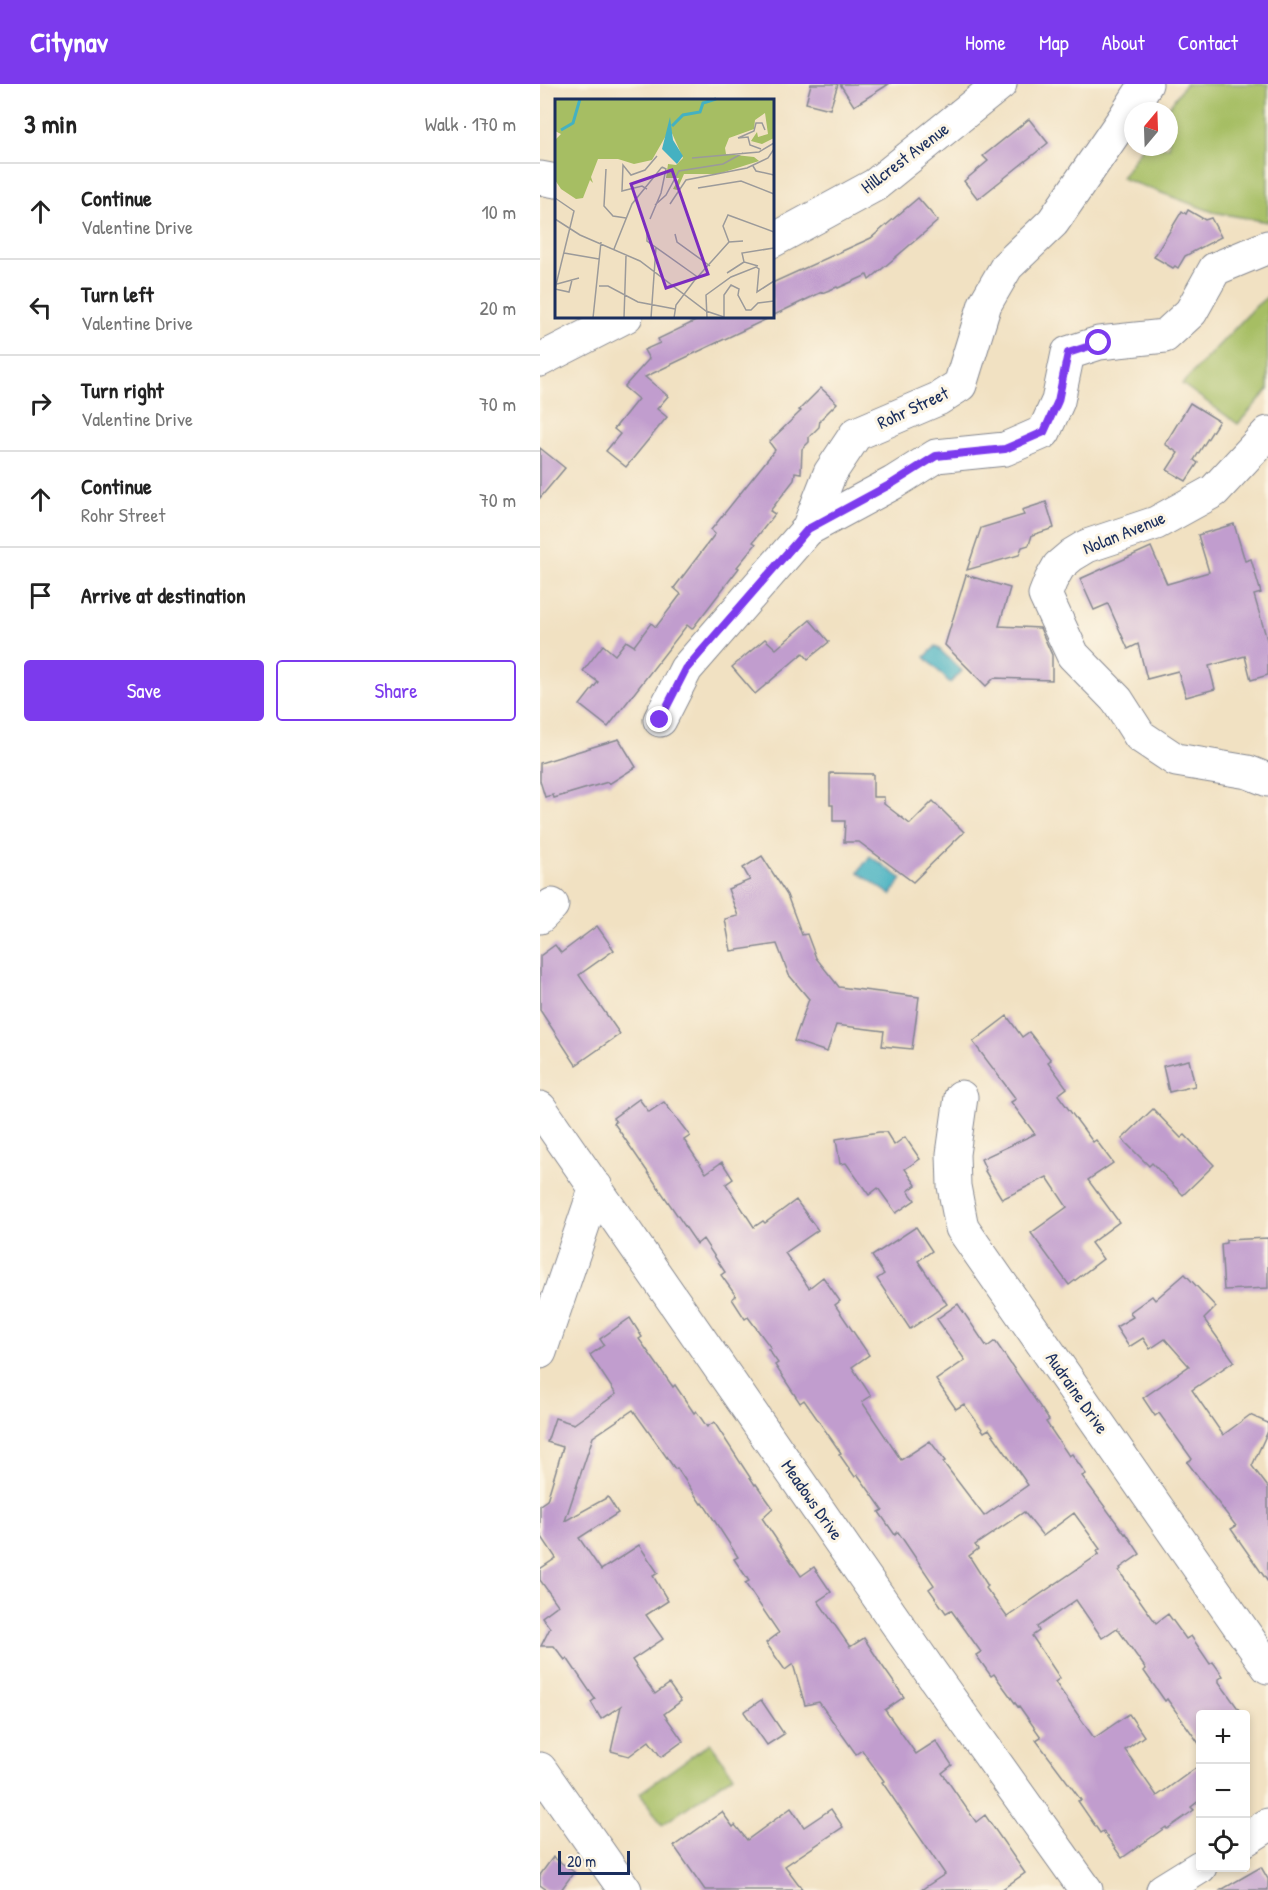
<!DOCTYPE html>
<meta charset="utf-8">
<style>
:root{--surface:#fff;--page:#f2f2f2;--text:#222;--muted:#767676;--line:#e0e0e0;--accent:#7c3aed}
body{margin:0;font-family:"Patrick Hand",sans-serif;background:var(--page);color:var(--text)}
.controls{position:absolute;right:18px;bottom:18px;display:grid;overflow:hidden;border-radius:6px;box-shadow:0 3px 9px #0003}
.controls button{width:54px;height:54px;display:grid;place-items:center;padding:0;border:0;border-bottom:2px solid var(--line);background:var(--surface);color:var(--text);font:30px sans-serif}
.compass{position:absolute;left:584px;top:18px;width:54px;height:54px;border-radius:50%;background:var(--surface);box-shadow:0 3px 9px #0003;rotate:19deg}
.scale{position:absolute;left:18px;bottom:15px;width:72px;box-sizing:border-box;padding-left:6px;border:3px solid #1b2f5e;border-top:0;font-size:16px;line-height:21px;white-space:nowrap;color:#1b2f5e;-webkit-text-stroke:4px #fcf5e5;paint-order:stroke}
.stop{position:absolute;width:18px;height:18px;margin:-14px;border:4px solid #7c3aed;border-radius:50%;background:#fff}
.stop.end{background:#7c3aed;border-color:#fff;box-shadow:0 2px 6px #0008}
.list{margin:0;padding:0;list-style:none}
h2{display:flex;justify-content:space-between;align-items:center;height:78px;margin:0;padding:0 24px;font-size:26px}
h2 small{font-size:20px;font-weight:400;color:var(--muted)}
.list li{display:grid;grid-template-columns:39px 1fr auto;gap:18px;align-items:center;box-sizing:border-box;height:96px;padding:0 24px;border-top:2px solid var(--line)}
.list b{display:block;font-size:22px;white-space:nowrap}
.list p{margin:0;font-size:20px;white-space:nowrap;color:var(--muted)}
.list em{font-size:20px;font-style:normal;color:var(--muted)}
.actions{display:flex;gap:12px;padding:18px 24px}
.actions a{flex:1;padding:14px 0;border:2px solid var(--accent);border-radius:6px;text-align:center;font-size:21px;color:var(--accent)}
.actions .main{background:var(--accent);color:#fff}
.icon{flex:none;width:33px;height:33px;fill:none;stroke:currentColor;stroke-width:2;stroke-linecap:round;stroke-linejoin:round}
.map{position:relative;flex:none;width:728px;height:1806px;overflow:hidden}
header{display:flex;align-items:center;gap:36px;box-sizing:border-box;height:84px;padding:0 30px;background:var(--accent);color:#fff}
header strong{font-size:28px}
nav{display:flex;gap:33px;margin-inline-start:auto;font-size:21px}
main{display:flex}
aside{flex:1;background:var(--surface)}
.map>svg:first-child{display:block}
.green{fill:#a6be63;stroke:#607660;stroke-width:1.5}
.water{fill:#44b1c1;stroke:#307090;stroke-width:1.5}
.building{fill:#c19dce;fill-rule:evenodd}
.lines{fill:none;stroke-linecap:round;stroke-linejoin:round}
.minor-casing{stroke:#868890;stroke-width:35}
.minor{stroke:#fff;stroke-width:33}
.route{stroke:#7c3aed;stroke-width:8}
.labels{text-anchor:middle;stroke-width:6;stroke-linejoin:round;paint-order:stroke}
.street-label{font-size:18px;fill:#1b2f5e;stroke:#fcf5e5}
.inset-river{fill:none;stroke:#44b1c1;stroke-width:3}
.inset-road{fill:none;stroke:#9b9a9a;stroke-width:1.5}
.view{fill:#7b2cbf;fill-opacity:0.15;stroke:#7b2cbf;stroke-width:3}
.inset-edge{fill:none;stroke:#1b2f5e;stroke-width:3}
</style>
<header>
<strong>Citynav</strong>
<nav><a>Home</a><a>Map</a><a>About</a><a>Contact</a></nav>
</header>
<main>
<aside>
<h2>3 min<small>Walk · 170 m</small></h2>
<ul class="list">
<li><svg class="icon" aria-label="ahead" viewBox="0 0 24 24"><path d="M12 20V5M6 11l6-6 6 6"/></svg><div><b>Continue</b><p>Valentine Drive</p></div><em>10 m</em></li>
<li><svg class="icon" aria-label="left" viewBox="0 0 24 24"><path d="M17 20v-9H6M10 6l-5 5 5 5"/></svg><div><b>Turn left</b><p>Valentine Drive</p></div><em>20 m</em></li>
<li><svg class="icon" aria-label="right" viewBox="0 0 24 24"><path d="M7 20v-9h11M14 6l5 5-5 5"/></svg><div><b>Turn right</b><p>Valentine Drive</p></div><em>70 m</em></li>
<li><svg class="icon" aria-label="ahead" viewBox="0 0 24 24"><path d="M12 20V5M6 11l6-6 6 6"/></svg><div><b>Continue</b><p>Rohr Street</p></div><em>70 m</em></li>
<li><svg class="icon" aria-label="arrive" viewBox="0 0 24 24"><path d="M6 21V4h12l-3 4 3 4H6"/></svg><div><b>Arrive at destination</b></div></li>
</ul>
<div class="actions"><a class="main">Save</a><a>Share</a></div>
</aside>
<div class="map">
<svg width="728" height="1806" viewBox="0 0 728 1806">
<rect width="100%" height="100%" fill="#fcf5e5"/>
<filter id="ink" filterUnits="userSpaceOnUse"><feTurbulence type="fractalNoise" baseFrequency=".0167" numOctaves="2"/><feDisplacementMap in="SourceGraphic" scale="12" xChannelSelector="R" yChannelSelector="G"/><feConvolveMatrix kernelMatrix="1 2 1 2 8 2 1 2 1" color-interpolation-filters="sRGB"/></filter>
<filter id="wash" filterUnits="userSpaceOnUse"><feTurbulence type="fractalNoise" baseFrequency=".008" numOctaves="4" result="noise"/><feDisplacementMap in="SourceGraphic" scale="24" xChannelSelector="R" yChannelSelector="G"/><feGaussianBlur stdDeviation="1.35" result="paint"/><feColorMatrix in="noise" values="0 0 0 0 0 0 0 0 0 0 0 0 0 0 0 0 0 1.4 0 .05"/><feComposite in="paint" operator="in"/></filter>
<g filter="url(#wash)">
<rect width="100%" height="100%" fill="#f1e1c2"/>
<!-- green -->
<g class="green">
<path d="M645,0H728V138L673,128L581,94L602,63H629V27H626Z"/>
<path d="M728,212V306L698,340L642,300L716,222Z"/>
<path d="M170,1659L193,1691L122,1741L100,1709Z"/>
</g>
<!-- water -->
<g class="water">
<path d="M396,562L422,587L410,599L385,573Z"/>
<path d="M330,772L362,795L351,811L318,788Z"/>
</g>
<g id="blocks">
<!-- building -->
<g class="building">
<path d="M271,0H298L290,25L266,19Z"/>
<path d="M300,0H349L314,22Z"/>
<path d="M489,35L508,59L438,115L424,97L448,77L443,72Z"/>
<path d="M378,114L398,137L329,196L327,191L298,204L297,203L282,209V208L232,232V199L331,154Z"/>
<path d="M648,126L665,136L671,134L681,153L645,172L638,184L635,182L633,184L614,173L642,127L646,130Z"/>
<path d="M166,232H233L105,293L128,312L117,325L127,333L86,383L66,367L80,350L74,345L98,315L84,303L109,275L104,266L120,259L118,255Z"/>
<path d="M281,304L297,319L280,336L279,343L269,353V358L262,365L261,389L255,388L254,396L230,427L235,430L213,458L216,460L197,483L199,484L152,545L147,541L68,643L40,621L58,598L43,587L63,561L75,571L86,557L94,562L111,539L116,543L141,510L134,504L175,450L171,446L235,366L229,358L261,327L259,326Z"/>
<path d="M650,319L679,337L654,376L658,379L646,397L627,386L638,369L625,360Z"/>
<path d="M0,364L25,384L0,414Z"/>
<path d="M506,418L514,444L492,451L489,461L482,463L479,471L427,486L441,444L484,431L482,426Z"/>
<path d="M694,440L705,477L711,475L721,509L714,511L728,559V591L711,596L705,572L669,582L675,605L646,613L638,587L607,595L598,560L588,565L568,520L554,526L540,495L611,463L627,500L669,488L658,451Z"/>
<path d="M426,491L470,504L459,542L500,544L512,571V596L454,594L446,602L405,561Z"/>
<path d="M270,536L289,558L268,575L263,569L215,610L192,583L225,555L236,565Z"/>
<path d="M79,655L96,683L69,700L68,698L14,714L13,711L5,713L0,697V679Z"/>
<path d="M290,689L333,690V713H344V720L370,740L393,717L424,748L373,798L319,758H304L305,737H293V721H290Z"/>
<path d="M222,772L247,811L262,851L267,850L276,874L299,903L379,913L372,965L342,962L344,947L296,941L287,968L254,957L269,915L249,891L237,860L191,867L185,835L198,832L188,805L210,796L203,784Z"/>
<path d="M57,842L74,866L39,891L80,950L36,981L0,926V872L15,861L21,869Z"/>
<path d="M467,932L482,953L489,948L511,976L508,978L527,1004L518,1011L553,1058L556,1056L573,1079L548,1096L579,1138L551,1159L563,1175L529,1201L491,1149L527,1123L507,1093L462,1115L445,1087L446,1086L441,1075L495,1050L471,1018L476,1015L433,958Z"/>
<path d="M649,976L655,1002L629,1008L623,982Z"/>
<path d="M99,1015L109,1028L124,1018L150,1052L144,1056L166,1089L182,1078L193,1095L186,1100L214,1143L223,1137L225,1139L256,1116L278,1146L245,1169L269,1204L283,1193L300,1217L295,1221L329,1271L312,1283L331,1312L322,1318L361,1376L390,1357L405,1377L403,1378L444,1432L488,1401L449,1345L444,1348L424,1320L416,1325L396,1296L425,1276L397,1235L418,1220L447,1263L455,1257L509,1336L506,1338L529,1372L532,1370L546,1390L542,1392L585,1450L586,1449L600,1470L580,1484L581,1485L579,1487L616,1539L628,1530L646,1555L651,1552L670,1580L673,1578L683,1592L679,1595V1598L702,1630H660V1661L627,1615L625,1617L604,1587L606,1585L577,1544L562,1554L536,1516L497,1543L499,1547L492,1552L520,1594L515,1598L554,1654L589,1630L604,1652L585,1666L617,1712L660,1681V1716L651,1723L654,1726L627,1745L626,1743L582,1774L563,1747L560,1749L538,1717L541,1716L496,1656L501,1653L479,1622L478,1623L454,1590L451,1592L436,1571L441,1568L411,1526L406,1529L389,1505L394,1501L358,1448L355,1451L339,1428L343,1426L318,1391L315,1393L299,1370L301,1369L264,1316L260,1319L235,1281L238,1279L228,1265L231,1264L208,1233L205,1235L192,1215L196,1212L181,1191L185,1188L163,1155L157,1160L74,1039L76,1038L73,1034ZM484,1428L503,1452L534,1429L560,1465L557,1467L559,1470L467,1533L446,1504L448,1502L429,1472L438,1465L435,1461Z"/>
<path d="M613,1025L641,1054L645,1051L674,1081L643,1111L612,1079L609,1082L582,1055Z"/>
<path d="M339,1048H346L354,1061L365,1053L380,1075L365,1085L376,1101L368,1107L375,1116L356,1129L338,1104L329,1111L306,1079L300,1080L296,1055Z"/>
<path d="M376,1143L392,1167L378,1177L407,1220L370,1245L337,1195L344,1190L332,1172Z"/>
<path d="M728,1154V1204L684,1206L681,1160L686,1159V1156Z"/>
<path d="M645,1190L676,1223L664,1235L694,1277L652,1306L683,1351L710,1331L728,1339V1347L712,1382L728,1403V1498L691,1445L696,1442L647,1378L652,1375L619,1329L615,1332L603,1314L649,1282L625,1255L610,1265L603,1254L589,1263L576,1243L593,1233L590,1228L612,1212L615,1216Z"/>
<path d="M90,1234L102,1253L99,1255L133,1303L135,1301L154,1329L156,1327L167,1343L174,1338L215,1401L216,1400L233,1424L222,1434L261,1492L274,1483L291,1508L278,1517L310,1563L324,1554L341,1580L364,1613L345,1626L376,1670L396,1657L412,1681L402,1689L436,1738L445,1731L485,1789L461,1806H381L405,1790L342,1698L344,1697L322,1666L316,1670L279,1618L265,1621L253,1580L245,1586L226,1559L239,1549L205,1499L209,1497L194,1475L198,1473L163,1419L161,1420L137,1384L135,1385L93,1326L53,1353L25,1437L68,1413L78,1429L39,1454L61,1486L99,1461L118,1489L113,1492L128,1517L106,1531L123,1555L92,1576L115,1610L129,1600L141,1617L124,1630L143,1657L121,1673L109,1657L89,1672L71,1667L81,1622L61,1635L51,1618L55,1615L27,1574L25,1576L14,1562H1L10,1544L2,1533L18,1521L0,1496V1485L16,1474L0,1450V1421L7,1416L23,1363L7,1358L15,1334L34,1340L76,1310L50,1271L64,1261L60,1255Z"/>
<path d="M221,1616L244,1650L227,1661L204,1628Z"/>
<path d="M251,1724L264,1743L291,1725L303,1743L245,1782L263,1806H165L134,1762L182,1728L193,1743L195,1741L207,1756Z"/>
<path d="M13,1773L34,1788L21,1806H7L0,1801V1791Z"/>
<path d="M721,1783L728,1795V1806H681Z"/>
</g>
</g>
</g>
<g filter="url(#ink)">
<use href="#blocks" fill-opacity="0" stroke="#868890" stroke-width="1.5"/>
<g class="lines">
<defs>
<g id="minor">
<path d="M0,94L16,97"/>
<path d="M232,157L335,101L460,0"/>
<path d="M0,276L86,232"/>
<path d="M728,349L674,407L616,439L547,462L532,471L519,482L511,496L505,511L533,571L577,616L600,652L636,676L708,688L728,696"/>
<path d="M268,445L353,399L396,372L465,365L504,348L518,317L528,269L559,259L625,252L651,228L675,185L728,163"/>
<path d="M120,636L146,585L268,445L290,389L316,350L398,315L420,301L445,220L467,182L513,138L585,33L606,0"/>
<path d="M0,833L12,821"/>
<path d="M421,1013L413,1070L414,1102L422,1144L728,1583"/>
<path d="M0,1024L387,1583L546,1806"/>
<path d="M0,1268L56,1103"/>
<path d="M0,1685L85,1806"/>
<path d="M706,1755L728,1741"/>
<path d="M623,1806L660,1783"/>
</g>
</defs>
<!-- minor casing -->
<use href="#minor" class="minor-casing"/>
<!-- minor -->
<use href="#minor" class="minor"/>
</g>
</g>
<g class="lines" filter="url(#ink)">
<!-- route -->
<path class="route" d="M120,636L146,585L268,445L353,399L396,372L465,365L504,348L518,317L528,269L559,259"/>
</g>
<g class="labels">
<!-- street labels -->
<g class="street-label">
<text transform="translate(365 74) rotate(-37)" y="6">Hillcrest Avenue</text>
<text transform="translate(373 324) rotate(-25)" y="6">Rohr Street</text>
<text transform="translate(584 449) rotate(-22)" y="6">Nolan Avenue</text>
<text transform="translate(537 1309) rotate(55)" y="6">Audraine Drive</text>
<text transform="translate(272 1416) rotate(55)" y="6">Meadows Drive</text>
</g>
</g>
<!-- overview -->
<g transform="translate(15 15)">
<rect width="219" height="219" fill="#f1e1c2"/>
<path d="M0,0H219V39L207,45L196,42L202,33L203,38L213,35L210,14L200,21L199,30L174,39L170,49L171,55L199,58L204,62L163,75H129L122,91L118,90L124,79H111L113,65L121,66L128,59L116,32L113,33L97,61L79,65L63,60H43L36,78L38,84L35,81L28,99L21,100L6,90L0,81V41L6,35L0,32Z" fill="#a6be63"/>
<path d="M115,18L118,41L128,57L122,65L107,50Z" fill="#44b1c1"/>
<path class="inset-river" d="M117,27L128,16L145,13L148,4L161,0M6,31L18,24L25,0"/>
<path class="inset-road" d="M206,50L195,46L193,38L183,39L199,32L201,24H207L210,31M137,59L204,53L219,44M198,67L201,72L219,76M51,70L49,107L58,117L71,119M143,89L186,82L219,95M92,90L87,87L67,92L68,66L76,76L90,71L102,57M0,99L19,112L0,190M115,105L131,81L192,69L213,59L219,50M100,106L111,96L124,72L168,65L188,54M0,120L25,136L85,162L151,212L169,218M95,120L106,94L111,70L107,68M92,132V142L144,179M120,135L122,143L155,167M174,143L168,127L173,116L219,133M59,150L77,105L107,68M9,154L44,160M203,167L189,163L187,154L219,149M172,174L189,163M2,185L24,179M44,187H53L83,203L120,210M0,190L14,193L17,181M169,218V196L176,186L184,190L183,196L191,211H196L203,204L219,202M38,219L46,143M69,219L71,157M96,219L101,148M119,219L121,206L139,182L174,143L188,142M152,219L151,196L176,178L201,168L204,170L202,193L219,182"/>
<path class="view" d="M117,71L153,175L111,189L76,85Z"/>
<rect width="219" height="219" class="inset-edge"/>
</g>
</svg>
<div class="controls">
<button>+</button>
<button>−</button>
<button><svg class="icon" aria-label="locate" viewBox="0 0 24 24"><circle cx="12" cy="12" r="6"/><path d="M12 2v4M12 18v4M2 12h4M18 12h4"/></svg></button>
</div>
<svg class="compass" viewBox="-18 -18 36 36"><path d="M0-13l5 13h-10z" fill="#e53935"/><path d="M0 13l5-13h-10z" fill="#767676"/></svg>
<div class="scale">20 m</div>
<div class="stop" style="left:559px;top:259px"></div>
<div class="stop end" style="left:120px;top:636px"></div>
</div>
</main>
